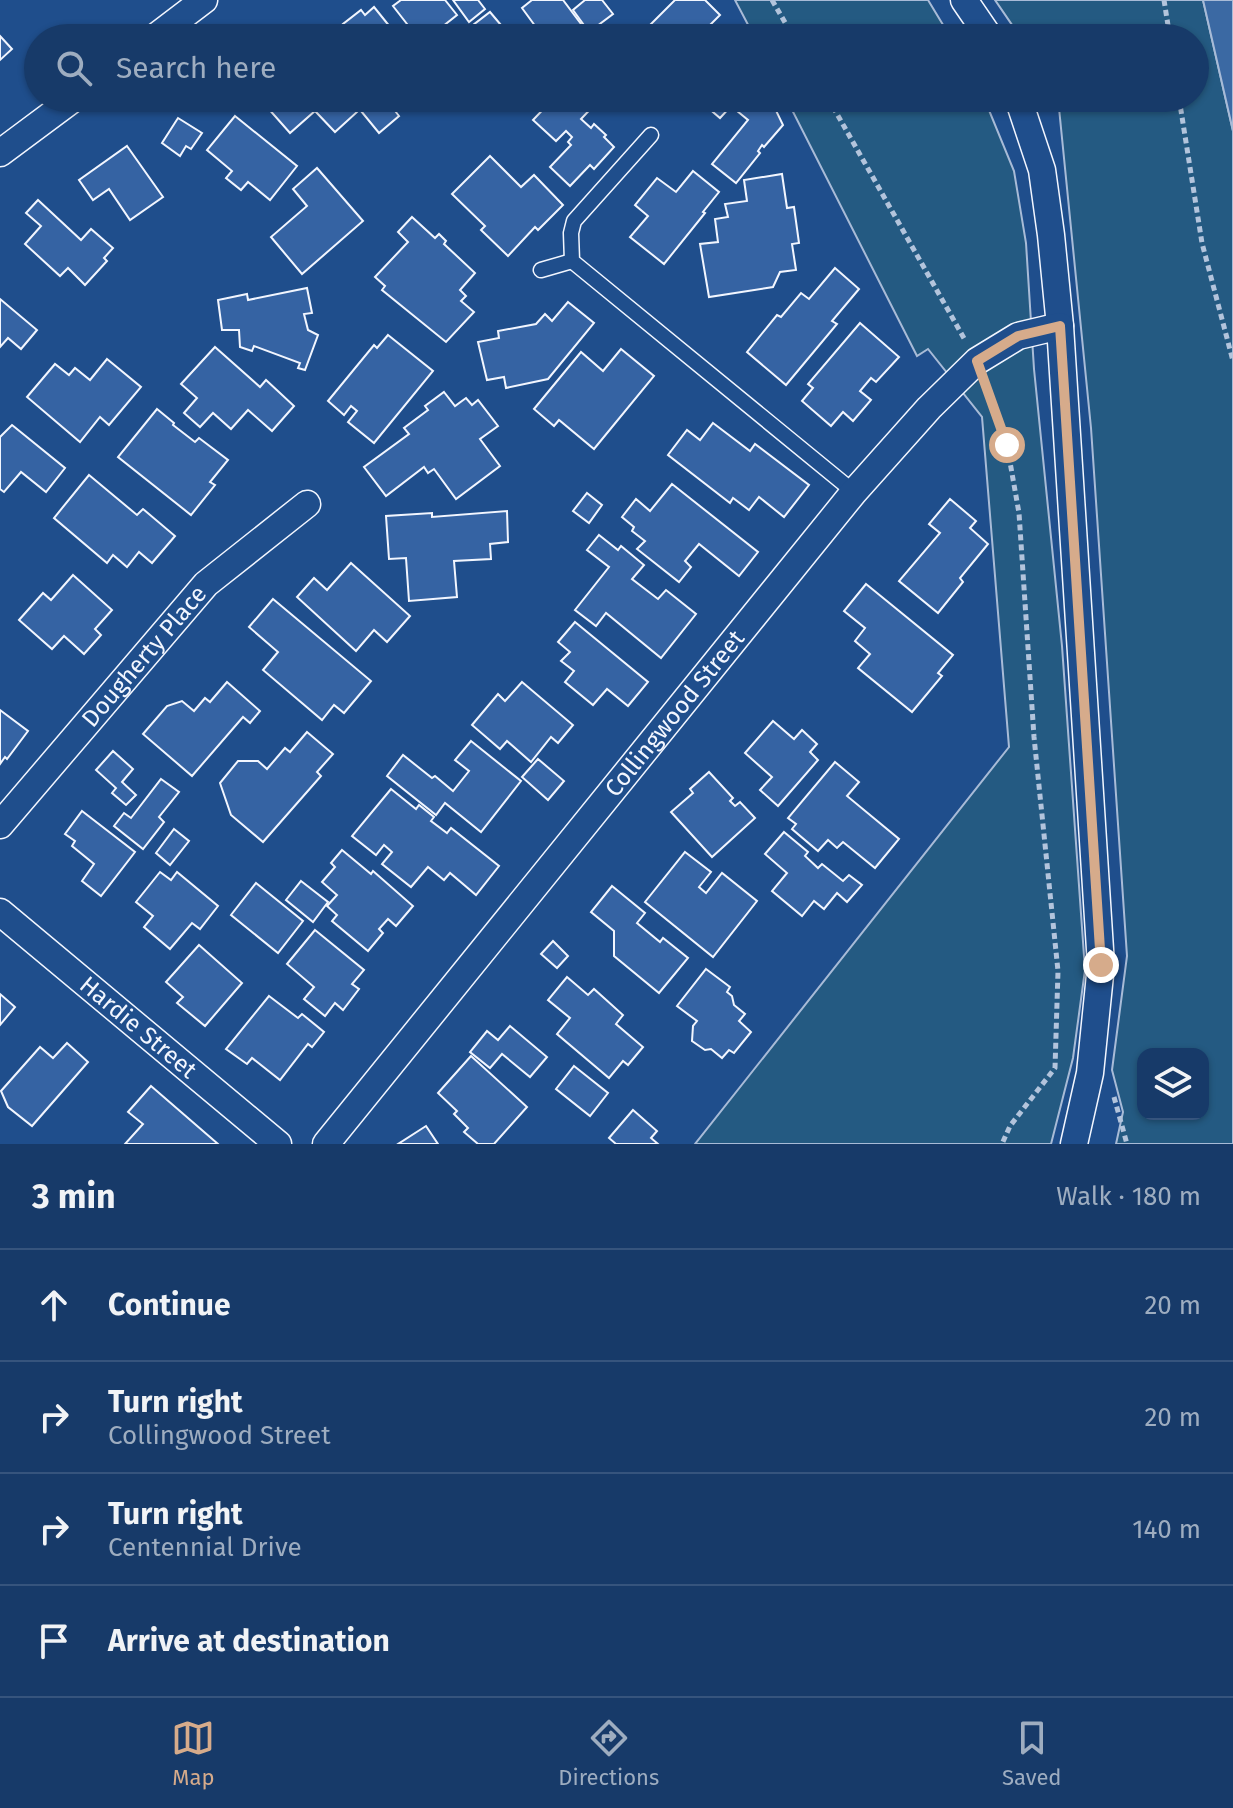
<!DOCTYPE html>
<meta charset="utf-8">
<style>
:root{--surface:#173a69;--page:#20416f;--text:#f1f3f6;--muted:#9eadc0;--line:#36547d;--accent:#d6ab8b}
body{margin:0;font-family:"Fira Sans",sans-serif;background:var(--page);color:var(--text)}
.controls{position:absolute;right:24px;bottom:24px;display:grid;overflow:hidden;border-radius:16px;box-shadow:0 2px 6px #0004}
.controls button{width:72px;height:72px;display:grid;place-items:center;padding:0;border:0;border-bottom:2px solid var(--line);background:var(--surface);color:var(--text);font:40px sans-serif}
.stop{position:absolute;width:24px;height:24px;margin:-18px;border:6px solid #d6ab8b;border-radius:50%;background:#fff}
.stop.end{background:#d6ab8b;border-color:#fff;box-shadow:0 2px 8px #0008}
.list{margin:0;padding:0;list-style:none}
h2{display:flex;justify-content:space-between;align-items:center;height:104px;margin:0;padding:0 32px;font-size:34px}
h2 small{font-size:26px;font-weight:400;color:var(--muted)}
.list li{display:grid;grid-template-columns:52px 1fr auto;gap:24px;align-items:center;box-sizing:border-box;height:112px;padding:0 32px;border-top:2px solid var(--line)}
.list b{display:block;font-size:30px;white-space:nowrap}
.list p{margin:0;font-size:26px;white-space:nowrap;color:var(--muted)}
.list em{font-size:26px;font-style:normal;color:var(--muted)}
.icon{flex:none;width:44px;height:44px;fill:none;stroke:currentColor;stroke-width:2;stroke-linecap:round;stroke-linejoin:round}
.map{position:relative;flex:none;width:1233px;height:1144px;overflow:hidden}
.search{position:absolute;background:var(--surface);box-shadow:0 2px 6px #0004;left:24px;right:24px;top:24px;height:88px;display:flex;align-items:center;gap:20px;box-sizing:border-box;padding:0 28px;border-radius:44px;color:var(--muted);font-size:30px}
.sheet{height:552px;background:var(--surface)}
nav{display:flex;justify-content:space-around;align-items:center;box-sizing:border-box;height:112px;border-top:2px solid var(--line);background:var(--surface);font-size:22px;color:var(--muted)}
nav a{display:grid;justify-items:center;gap:4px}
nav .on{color:var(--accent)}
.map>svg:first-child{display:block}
.green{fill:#245a82;stroke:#a8bbd7;stroke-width:2;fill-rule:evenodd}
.water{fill:#3b69a3;stroke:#a8bbd7;stroke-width:2}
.building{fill:#3563a3;stroke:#f2f6ff;stroke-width:2}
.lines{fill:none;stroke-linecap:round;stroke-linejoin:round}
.service-casing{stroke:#f2f6ff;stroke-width:17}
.minor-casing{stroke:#f2f6ff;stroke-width:29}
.path{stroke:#b3c4dc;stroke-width:5;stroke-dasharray:6 4;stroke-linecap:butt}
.service{stroke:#1f4e8c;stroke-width:14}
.minor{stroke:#1f4e8c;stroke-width:26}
.route{stroke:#d6ab8b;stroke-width:10}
.labels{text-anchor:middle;stroke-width:6;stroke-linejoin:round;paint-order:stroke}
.street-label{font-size:24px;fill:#f2f6ff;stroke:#1f4e8c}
</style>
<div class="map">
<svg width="1233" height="1144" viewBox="0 0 1233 1144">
<rect width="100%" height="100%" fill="#1f4e8c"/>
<!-- green -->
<g class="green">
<path d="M735,0H928L951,38H755Z"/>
<path d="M995,0H1203L1233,131V1144H1116L1123,1112L1112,1070L1127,956L1091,428L1058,98H1195V38H1021ZM1143,1054H1203V1114H1143Z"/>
<path d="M786,98H984L1014,171L1026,243L1034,369L1062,646L1085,970L1073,1058L1051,1144H695L1009,747L982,417L928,349L917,356Z"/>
</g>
<!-- water -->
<path class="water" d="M1203,0H1233V131Z"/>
<!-- building -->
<g class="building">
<path d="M401,0H445L457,15L428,38H418L393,6Z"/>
<path d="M453,0H478L485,9L469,22Z"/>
<path d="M532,0H563L590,36L588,38H544L522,8Z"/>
<path d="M585,0H602L613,14L589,32L573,10Z"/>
<path d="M675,0H705L720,15L710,25L724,38H659L648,27Z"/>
<path d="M374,7L399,38H354L343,24L361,10L365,15Z"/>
<path d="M490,12L506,31L498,38H469L464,32Z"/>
<path d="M0,36L12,49L0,60Z"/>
<path d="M259,98H349L354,103L351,105L357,112L335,132L315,111L290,133Z"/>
<path d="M354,98H385L399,116L379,133L352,100Z"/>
<path d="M554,98H601L581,119L591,128L594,124L606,135L604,137L614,147L594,169L590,165L570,186L550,167L571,145L568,142L572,137L566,131L556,141L533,120Z"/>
<path d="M703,98H770L783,125L764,147L762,145L758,151L760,153L736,183L712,164L748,120L731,106L720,118L700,101Z"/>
<path d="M235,116L297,166L270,200L248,182L241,190L226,178L232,171L207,150Z"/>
<path d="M178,118L202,133L191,149L186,146L180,156L162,143Z"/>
<path d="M127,146L163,197L130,220L109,189L93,200L79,180Z"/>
<path d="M490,156L521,187L534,175L563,205L538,230L535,227L508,256L481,230L485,226L452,194Z"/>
<path d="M317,168L363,221L302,274L271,237L307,206L293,189Z"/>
<path d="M693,171L719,192L703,212L705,213L664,264L630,237L648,216L635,205L657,178L676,192Z"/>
<path d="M782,174L787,208L794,207L799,243L792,244L796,270L780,272L773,287L709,297L700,244L718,242L715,219L728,217L725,204L747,201L744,180Z"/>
<path d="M38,200L81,240L91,229L113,248L104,258L107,261L85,285L68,268L60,276L25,244L41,226L26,213Z"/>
<path d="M412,217L435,238L439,234L446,241L444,244L475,273L460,290L466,296L461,301L474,312L446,342L382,290L385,286L375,277L408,242L398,232Z"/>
<path d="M835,268L859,289L832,321L837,324L786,385L747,352L777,315L781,317L801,293L809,299Z"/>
<path d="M307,288L312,313L304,314L308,330L318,335L305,370L298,368L300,363L254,346L252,351L240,347L239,330H222L218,300L247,294L248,300Z"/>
<path d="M0,299L37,330L21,349L8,338L0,347Z"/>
<path d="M568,302L594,323L548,379L506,388L504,377L487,380L478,342L499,338L498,331L536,324L545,314L552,321Z"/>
<path d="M860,323L899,357L876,382L871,378L860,391L871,400L853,421L843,412L831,426L802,401L813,388L808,384Z"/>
<path d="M388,335L433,371L374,443L348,422L357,411L351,406L344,415L328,401L374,345L377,348Z"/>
<path d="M215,347L260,387L266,380L294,406L272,431L248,410L231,429L213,413L200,427L184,413L197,398L181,384Z"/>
<path d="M621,349L654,376L594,449L559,420L554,426L534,409L581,352L603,371Z"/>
<path d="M107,359L141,387L109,425L100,417L80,442L27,397L55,364L69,375L75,368L90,380Z"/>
<path d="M444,392L455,406L466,398L472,405L478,400L498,426L480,439L500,466L456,499L434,469L428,473L424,467L386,496L364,467L409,434L404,428L428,410L425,406Z"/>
<path d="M157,409L174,423L173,425L195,442L199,438L228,460L210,482L215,485L191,515L118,457Z"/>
<path d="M713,423L750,451L755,444L809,485L784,517L759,497L749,510L733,498L730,503L668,455L687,430L700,440Z"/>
<path d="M12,425L65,468L46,492L21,472L4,492L0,489V437Z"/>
<path d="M89,475L137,515L143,509L175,536L152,563L139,552L127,567L113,555L107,563L54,518Z"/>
<path d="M672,484L758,552L739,576L699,544L685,561L691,567L679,582L637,549L645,541L632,531L634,527L622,517L636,499L650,511Z"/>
<path d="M587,493L602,505L589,523L573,511Z"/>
<path d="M950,499L976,521L970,528L988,544L960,578L963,582L938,613L899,581L940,533L929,524Z"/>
<path d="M507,511L508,542L490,544L491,559L454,561L457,597L409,601L406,558L389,559L386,516L432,513V517Z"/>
<path d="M599,535L618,550L621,546L644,565L632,579L658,599L666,590L696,614L661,658L606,613L596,626L575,610L609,567L587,550Z"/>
<path d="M351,563L410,616L387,642L374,630L356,651L297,597L314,578L327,590Z"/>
<path d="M73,575L112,610L95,629L101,635L84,654L64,636L52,649L19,620L43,593L51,600Z"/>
<path d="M866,584L953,655L938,673L942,676L912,712L858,668L870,654L855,641L865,628L844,611Z"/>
<path d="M273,599L371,681L344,713L334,705L322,720L263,670L278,652L249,627Z"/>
<path d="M575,622L648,682L628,706L607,689L593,705L565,682L574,671L561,661L570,652L558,642Z"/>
<path d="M227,682L260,711L250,723L243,717L192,776L143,734L167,706L182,701L194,711L205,698L210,702Z"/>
<path d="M522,682L573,725L558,743L551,737L531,762L507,741L500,749L472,725L498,694L505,701Z"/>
<path d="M0,710L28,731L7,759L5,757L0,764Z"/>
<path d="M773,721L794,739L802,730L817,744L810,752L818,760L778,806L760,790L772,777L745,753Z"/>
<path d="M307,732L333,754L317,772L321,776L263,842L231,815L220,783L238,761H258L267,769L285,748L290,752Z"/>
<path d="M471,741L521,781L481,832L445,803L436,815L387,776L403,755L432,778L435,776L453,791L469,771L455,760Z"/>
<path d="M113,751L133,769L122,782L136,795L126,805L112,793L116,788L96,770Z"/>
<path d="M538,759L564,781L548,800L522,777Z"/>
<path d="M835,762L859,782L847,796L899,839L875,868L843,842L837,848L828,840L818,851L792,829L796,824L788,818Z"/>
<path d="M709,772L733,798L730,801L735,806L740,802L755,818L712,857L671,812L693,793L690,789Z"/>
<path d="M161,779L179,792L159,817L164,822L143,849L114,826L124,813L131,818Z"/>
<path d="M391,789L416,809L419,805L434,817L431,821L447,833L451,828L499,866L476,895L450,873L444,880L428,867L411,887L382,864L392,852L384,845L376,855L352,836Z"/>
<path d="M82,811L135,852L101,896L82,881L94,864L72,846L75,841L65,834Z"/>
<path d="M174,829L189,841L170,865L156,853Z"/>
<path d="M784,832L808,852L805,856L818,868L822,864L843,881L849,875L862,885L847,902L837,893L824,909L814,901L802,916L772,891L787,873L765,854Z"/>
<path d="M342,850L371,874L373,871L413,906L396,926L388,919L379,929L383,933L368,951L332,921L337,915L327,906L337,895L322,882L335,867L331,863Z"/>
<path d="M685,852L711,872L699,887L706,893L722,873L757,901L713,957L645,902Z"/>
<path d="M160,872L171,880L177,872L218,906L200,929L192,923L170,949L144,927L153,916L136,902Z"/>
<path d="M301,881L328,902L313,922L286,900Z"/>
<path d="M256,883L303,921L278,953L231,915Z"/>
<path d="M612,886L645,913L637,923L660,942L663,938L688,958L659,993L614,956V931L591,912Z"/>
<path d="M315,930L364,970L352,984L359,989L343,1010L335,1003L325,1016L304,999L314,987L287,964Z"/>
<path d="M553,941L568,956L557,968L541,954Z"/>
<path d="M199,945L242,983L205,1026L177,1003L183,997L166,982Z"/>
<path d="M706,969L730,987L727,992L732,996L734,1005L745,1014L739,1021L751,1032L734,1053L729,1050L722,1058L711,1049L705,1050L692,1041L693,1026L697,1021L677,1006Z"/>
<path d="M567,977L588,995L594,989L623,1015L616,1024L643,1047L628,1065L623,1061L609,1078L557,1034L570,1018L548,1000Z"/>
<path d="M0,994L15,1007L0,1025Z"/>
<path d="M269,996L298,1018L302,1014L324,1032L312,1047L308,1044L280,1080L252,1058L247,1064L226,1049Z"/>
<path d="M510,1026L547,1057L530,1077L502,1054L490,1068L470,1052L487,1031L498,1040Z"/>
<path d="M67,1043L88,1062L32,1126L8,1107L1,1091L40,1047L53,1058Z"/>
<path d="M471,1056L527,1107L494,1144H478L464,1132L468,1128L454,1114L457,1111L438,1093Z"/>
<path d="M574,1066L608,1093L590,1116L556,1089Z"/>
<path d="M151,1086L218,1144H125L143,1124L128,1112Z"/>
<path d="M633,1110L657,1131L651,1138L658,1144H616L609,1138Z"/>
<path d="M426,1126L438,1144H398Z"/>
</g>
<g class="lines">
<defs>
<g id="service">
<path d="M651,135L574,221L571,233L572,261L854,492"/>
<path d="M541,270L572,261"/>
</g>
<g id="minor">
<path d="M964,0L990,38"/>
<path d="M154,38L204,0"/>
<path d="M1018,98L1042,170L1051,235L1060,326L1101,965L1090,1073L1074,1144"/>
<path d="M0,153L74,98"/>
<path id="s1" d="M0,825L206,584L307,504"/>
<path id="s2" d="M0,912L278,1144"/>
<path id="s3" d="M326,1144L854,492L929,408L977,361L1018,336L1060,326"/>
</g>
</defs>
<!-- service casing -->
<use href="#service" class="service-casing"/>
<!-- minor casing -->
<use href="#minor" class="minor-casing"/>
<!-- path -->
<g class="path">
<path d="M772,0L794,38"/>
<path d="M1164,0L1170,38"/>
<path d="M828,98L965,340"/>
<path d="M1179,98L1202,243L1233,361"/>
<path d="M987,389L1007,445L1019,513L1034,737L1058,971L1055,1068L1010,1126L1002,1144"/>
<path d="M1114,1097L1127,1144"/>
</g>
<!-- service -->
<use href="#service" class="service"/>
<!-- minor -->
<use href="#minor" class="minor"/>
</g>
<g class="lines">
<!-- route -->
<path class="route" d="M1007,445L977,361L1018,336L1060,326L1101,965"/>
</g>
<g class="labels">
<!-- street labels -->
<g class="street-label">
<text dy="8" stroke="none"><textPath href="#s1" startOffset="222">Dougherty Place</textPath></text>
<text dy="8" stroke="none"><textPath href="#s3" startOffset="554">Collingwood Street</textPath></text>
<text dy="8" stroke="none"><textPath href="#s2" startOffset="180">Hardie Street</textPath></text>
</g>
</g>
</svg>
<div class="controls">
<button><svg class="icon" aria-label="layers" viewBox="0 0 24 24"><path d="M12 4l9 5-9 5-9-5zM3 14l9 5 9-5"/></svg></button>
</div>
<div class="stop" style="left:1007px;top:445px"></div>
<div class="stop end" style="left:1101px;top:965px"></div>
<div class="search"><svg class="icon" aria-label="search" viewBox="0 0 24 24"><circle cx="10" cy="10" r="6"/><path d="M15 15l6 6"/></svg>Search here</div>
</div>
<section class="sheet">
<h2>3 min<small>Walk · 180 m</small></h2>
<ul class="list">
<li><svg class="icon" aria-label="ahead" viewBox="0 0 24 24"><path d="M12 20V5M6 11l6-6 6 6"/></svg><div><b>Continue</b></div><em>20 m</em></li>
<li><svg class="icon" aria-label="right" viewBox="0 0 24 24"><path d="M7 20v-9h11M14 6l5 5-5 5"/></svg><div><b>Turn right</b><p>Collingwood Street</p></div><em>20 m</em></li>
<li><svg class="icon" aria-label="right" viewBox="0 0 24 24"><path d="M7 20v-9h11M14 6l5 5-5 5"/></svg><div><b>Turn right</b><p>Centennial Drive</p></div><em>140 m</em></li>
<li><svg class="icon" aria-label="arrive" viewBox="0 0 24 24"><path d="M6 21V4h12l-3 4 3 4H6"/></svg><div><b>Arrive at destination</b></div></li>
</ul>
</section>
<nav>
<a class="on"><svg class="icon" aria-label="map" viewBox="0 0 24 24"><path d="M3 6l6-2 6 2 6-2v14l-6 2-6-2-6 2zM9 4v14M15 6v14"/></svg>Map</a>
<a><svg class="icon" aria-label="directions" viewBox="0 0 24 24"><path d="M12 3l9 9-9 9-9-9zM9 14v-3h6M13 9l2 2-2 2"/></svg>Directions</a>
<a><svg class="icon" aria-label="saved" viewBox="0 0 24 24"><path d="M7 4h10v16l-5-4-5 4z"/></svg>Saved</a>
</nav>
